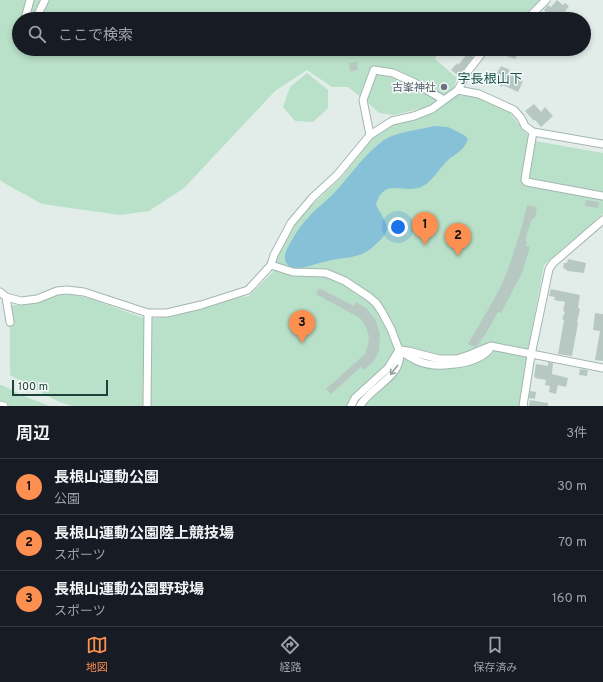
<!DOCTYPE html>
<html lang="ja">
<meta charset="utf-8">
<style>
:root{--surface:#171b24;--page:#20242c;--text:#f1f3f6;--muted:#9ea1a6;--line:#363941;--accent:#fd8f51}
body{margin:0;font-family:Overpass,"Noto Sans JP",sans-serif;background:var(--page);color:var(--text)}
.scale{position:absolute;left:12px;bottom:10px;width:96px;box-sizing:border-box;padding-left:4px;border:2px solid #20403b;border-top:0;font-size:11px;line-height:14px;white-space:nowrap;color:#20403b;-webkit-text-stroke:3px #f3f9f7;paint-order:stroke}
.you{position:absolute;left:398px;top:227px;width:14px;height:14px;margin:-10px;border:3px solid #fff;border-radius:50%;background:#1a73e8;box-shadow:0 0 0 6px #1a73e833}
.badge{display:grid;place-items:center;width:26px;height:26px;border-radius:50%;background:var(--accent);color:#111;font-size:13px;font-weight:700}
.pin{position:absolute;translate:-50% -33px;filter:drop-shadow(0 1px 2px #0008)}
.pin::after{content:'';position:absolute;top:21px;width:14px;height:12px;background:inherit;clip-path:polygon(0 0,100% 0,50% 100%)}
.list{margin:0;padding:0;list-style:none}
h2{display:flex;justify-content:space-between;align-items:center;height:52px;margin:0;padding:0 16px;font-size:17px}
h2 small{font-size:13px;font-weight:400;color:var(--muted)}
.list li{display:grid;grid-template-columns:26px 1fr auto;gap:12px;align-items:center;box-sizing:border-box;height:56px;padding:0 16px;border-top:1px solid var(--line)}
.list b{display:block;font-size:15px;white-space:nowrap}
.list p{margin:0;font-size:13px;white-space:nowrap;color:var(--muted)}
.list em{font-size:13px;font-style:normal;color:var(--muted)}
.icon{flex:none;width:22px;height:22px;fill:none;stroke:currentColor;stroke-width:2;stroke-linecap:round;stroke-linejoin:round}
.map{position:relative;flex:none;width:603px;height:406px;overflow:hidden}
.search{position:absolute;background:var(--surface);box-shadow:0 2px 6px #0003;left:12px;right:12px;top:12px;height:44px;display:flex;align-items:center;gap:10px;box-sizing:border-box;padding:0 14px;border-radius:22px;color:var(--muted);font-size:15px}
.sheet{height:220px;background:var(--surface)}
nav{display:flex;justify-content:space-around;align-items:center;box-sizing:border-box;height:56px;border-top:1px solid var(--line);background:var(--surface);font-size:11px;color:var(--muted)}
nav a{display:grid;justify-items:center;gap:2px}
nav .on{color:var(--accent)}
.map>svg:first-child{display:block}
.green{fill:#b9e0c8}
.water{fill:#86c1d7}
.building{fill:#b7c8c3}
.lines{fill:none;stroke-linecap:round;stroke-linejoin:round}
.minor-casing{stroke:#a4b6b2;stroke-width:9}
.minor{stroke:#fff;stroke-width:7}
.oneway{stroke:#90a09d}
.worship-dot{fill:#6b7280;stroke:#f3f9f7;stroke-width:1.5}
.labels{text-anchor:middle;stroke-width:3;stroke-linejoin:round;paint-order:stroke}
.worship-label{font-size:11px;fill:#5b616d;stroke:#f3f9f7;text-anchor:end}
.quarter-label{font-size:13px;fill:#1a544d;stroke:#f3f9f7}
</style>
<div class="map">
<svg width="603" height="406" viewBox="0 0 603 406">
<rect width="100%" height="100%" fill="#e2edea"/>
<!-- green -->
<g class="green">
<path d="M0,0H540L519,19H19V49H441L437,54L435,59L457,78L454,87L431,106L394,115L379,113L367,102L348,87H332L307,70L275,91L184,188L149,211L120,215L42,204L4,183L0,180Z"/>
<path d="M307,73L328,90V108L313,122L295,121L283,107L290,87Z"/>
<path d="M458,95L477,97L509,112L524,131L529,135L535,141L603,153V214L544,265L525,365L524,375L525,383L520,406H73L59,402L10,375V330L5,306L28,304L43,301L59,295L71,294L88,298L141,317L152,318L174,316L189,312L232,299L249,296L273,272L276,258L290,233L300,216L341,178L371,140L382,131L393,125L429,114Z"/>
<path d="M0,385H2L21,395L50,406H0Z"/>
</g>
<!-- water -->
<path class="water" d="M434,126L448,127L464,135L468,139C467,141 466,144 465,145C462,151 454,155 449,159C440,167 433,181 423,186C406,196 384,175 376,205C379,211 386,221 387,227C387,233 383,238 378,242C374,246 369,251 364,253C354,258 342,258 332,260C328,261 324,262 320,263C311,265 295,272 288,265C282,259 286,251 289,245C295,235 300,226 308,218C316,208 328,200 336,191C352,173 365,154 384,140C396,132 419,130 434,126Z"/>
<!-- building -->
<g class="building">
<path d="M557,0L563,5L565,3L569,6L562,16L567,19H551L544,14L546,12L544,10L548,5L551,7Z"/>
<path d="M494,49H511L518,53L515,59L511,57V58Z"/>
<path d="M468,53L473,57L459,76L451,70L457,63L458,65Z"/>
<path d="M357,62L358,70L350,71L349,63Z"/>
<path d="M501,66L510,70L508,73L523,81L518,92L503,85L502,87L492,82Z"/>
<path d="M534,104L541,112L545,107L553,116L541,127L535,120L534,121L525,111Z"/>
<path d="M586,200L599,202L598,208L585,206Z"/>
<path d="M527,205L537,207L535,218L532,219L525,240L527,241L526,246L530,247L522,273L501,313L498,312L488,330L477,346L475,347L468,344L489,308L500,288L509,267L522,226Z"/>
<path d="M568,259L586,263L584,273L568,271L566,270V269L563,268L564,263H567Z"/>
<path d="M319,288L354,306L356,302L366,308L375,319L380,334L379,350L375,359L372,363L364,370L361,367L331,394L326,389L365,354L368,345L369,336L365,325L360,318L316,294Z"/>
<path d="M551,289L580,295L578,308L580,309L577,323H578L572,356L558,354L564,320L562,319L565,312L563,311L565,302L554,300L555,297L549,296Z"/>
<path d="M595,313L603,314V361L595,360L600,331L593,330Z"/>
<path d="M548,362L553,363L552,374L568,378L566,387L558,385L556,394L549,392L550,386L545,385L546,380L535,378L536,377H534L536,364L548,366Z"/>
<path d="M580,369L588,370L587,376L579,375Z"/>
<path d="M530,391L536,392L535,399L529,398Z"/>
<path d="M530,400L548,403V406H529Z"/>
</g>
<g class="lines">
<defs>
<g id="minor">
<path d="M25,19L30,0"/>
<path d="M39,19V12L45,0"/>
<path d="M527,19L546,0"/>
<path d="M458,90L479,94L514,110L521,118L525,126L533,132L603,144"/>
<path d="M533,132L526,173L525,180L527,182L603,196"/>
<path d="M370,135L363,100L374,70L393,73L415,83L444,100L458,90L468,71L482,53L487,49"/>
<path d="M271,265L293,272L326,273L345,281L369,297L376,303L382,312L391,329L399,350"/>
<path d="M0,292L6,297L21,301L37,299L57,291L67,290L84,292L148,313H167L201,305L248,290L271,265L274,255L291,223L313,197L337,175L370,135L392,121L414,116L432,109L444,100"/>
<path d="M6,297L10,322"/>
<path d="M399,350L408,351L439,359H457L469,355L491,346L603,368"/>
<path d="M0,405L4,406"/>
<path d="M147,406L148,313"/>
<path d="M351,406L355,398L388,368L399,350"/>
<path d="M360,406C370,387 405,376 399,350C405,354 411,358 418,361C436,369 475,365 489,350"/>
<path d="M523,406L531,355L549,269L553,263L603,220"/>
</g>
</defs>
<!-- minor casing -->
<use href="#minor" class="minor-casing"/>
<!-- minor -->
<use href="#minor" class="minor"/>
</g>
<!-- one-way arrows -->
<defs><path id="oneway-shaft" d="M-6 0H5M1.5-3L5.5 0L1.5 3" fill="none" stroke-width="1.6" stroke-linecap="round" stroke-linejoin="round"/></defs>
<use class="oneway" href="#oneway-shaft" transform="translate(394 370) rotate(128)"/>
<!-- markers -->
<circle class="worship-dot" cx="444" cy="87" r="4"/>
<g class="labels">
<!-- worship labels -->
<g class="worship-label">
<text x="436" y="91">古峯神社</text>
</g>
<!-- quarter labels -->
<g class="quarter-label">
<text x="490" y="83">字長根山下</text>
</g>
</g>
</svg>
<div class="scale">100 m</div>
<div class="you"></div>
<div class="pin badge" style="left:425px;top:245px">1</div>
<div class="pin badge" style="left:458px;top:256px">2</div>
<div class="pin badge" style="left:302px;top:343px">3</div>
<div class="search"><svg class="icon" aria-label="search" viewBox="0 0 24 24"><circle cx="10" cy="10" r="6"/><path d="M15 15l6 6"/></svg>ここで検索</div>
</div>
<section class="sheet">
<h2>周辺<small>3件</small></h2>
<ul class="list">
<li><span class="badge">1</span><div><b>長根山運動公園</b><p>公園</p></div><em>30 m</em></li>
<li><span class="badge">2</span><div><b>長根山運動公園陸上競技場</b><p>スポーツ</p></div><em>70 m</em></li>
<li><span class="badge">3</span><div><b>長根山運動公園野球場</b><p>スポーツ</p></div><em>160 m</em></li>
</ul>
</section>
<nav>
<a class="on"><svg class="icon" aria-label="map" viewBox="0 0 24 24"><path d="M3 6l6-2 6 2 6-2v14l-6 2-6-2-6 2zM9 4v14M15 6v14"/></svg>地図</a>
<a><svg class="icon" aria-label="directions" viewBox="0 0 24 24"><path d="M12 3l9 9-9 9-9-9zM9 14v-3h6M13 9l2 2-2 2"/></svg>経路</a>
<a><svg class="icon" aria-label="saved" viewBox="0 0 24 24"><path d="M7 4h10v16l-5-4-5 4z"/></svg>保存済み</a>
</nav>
